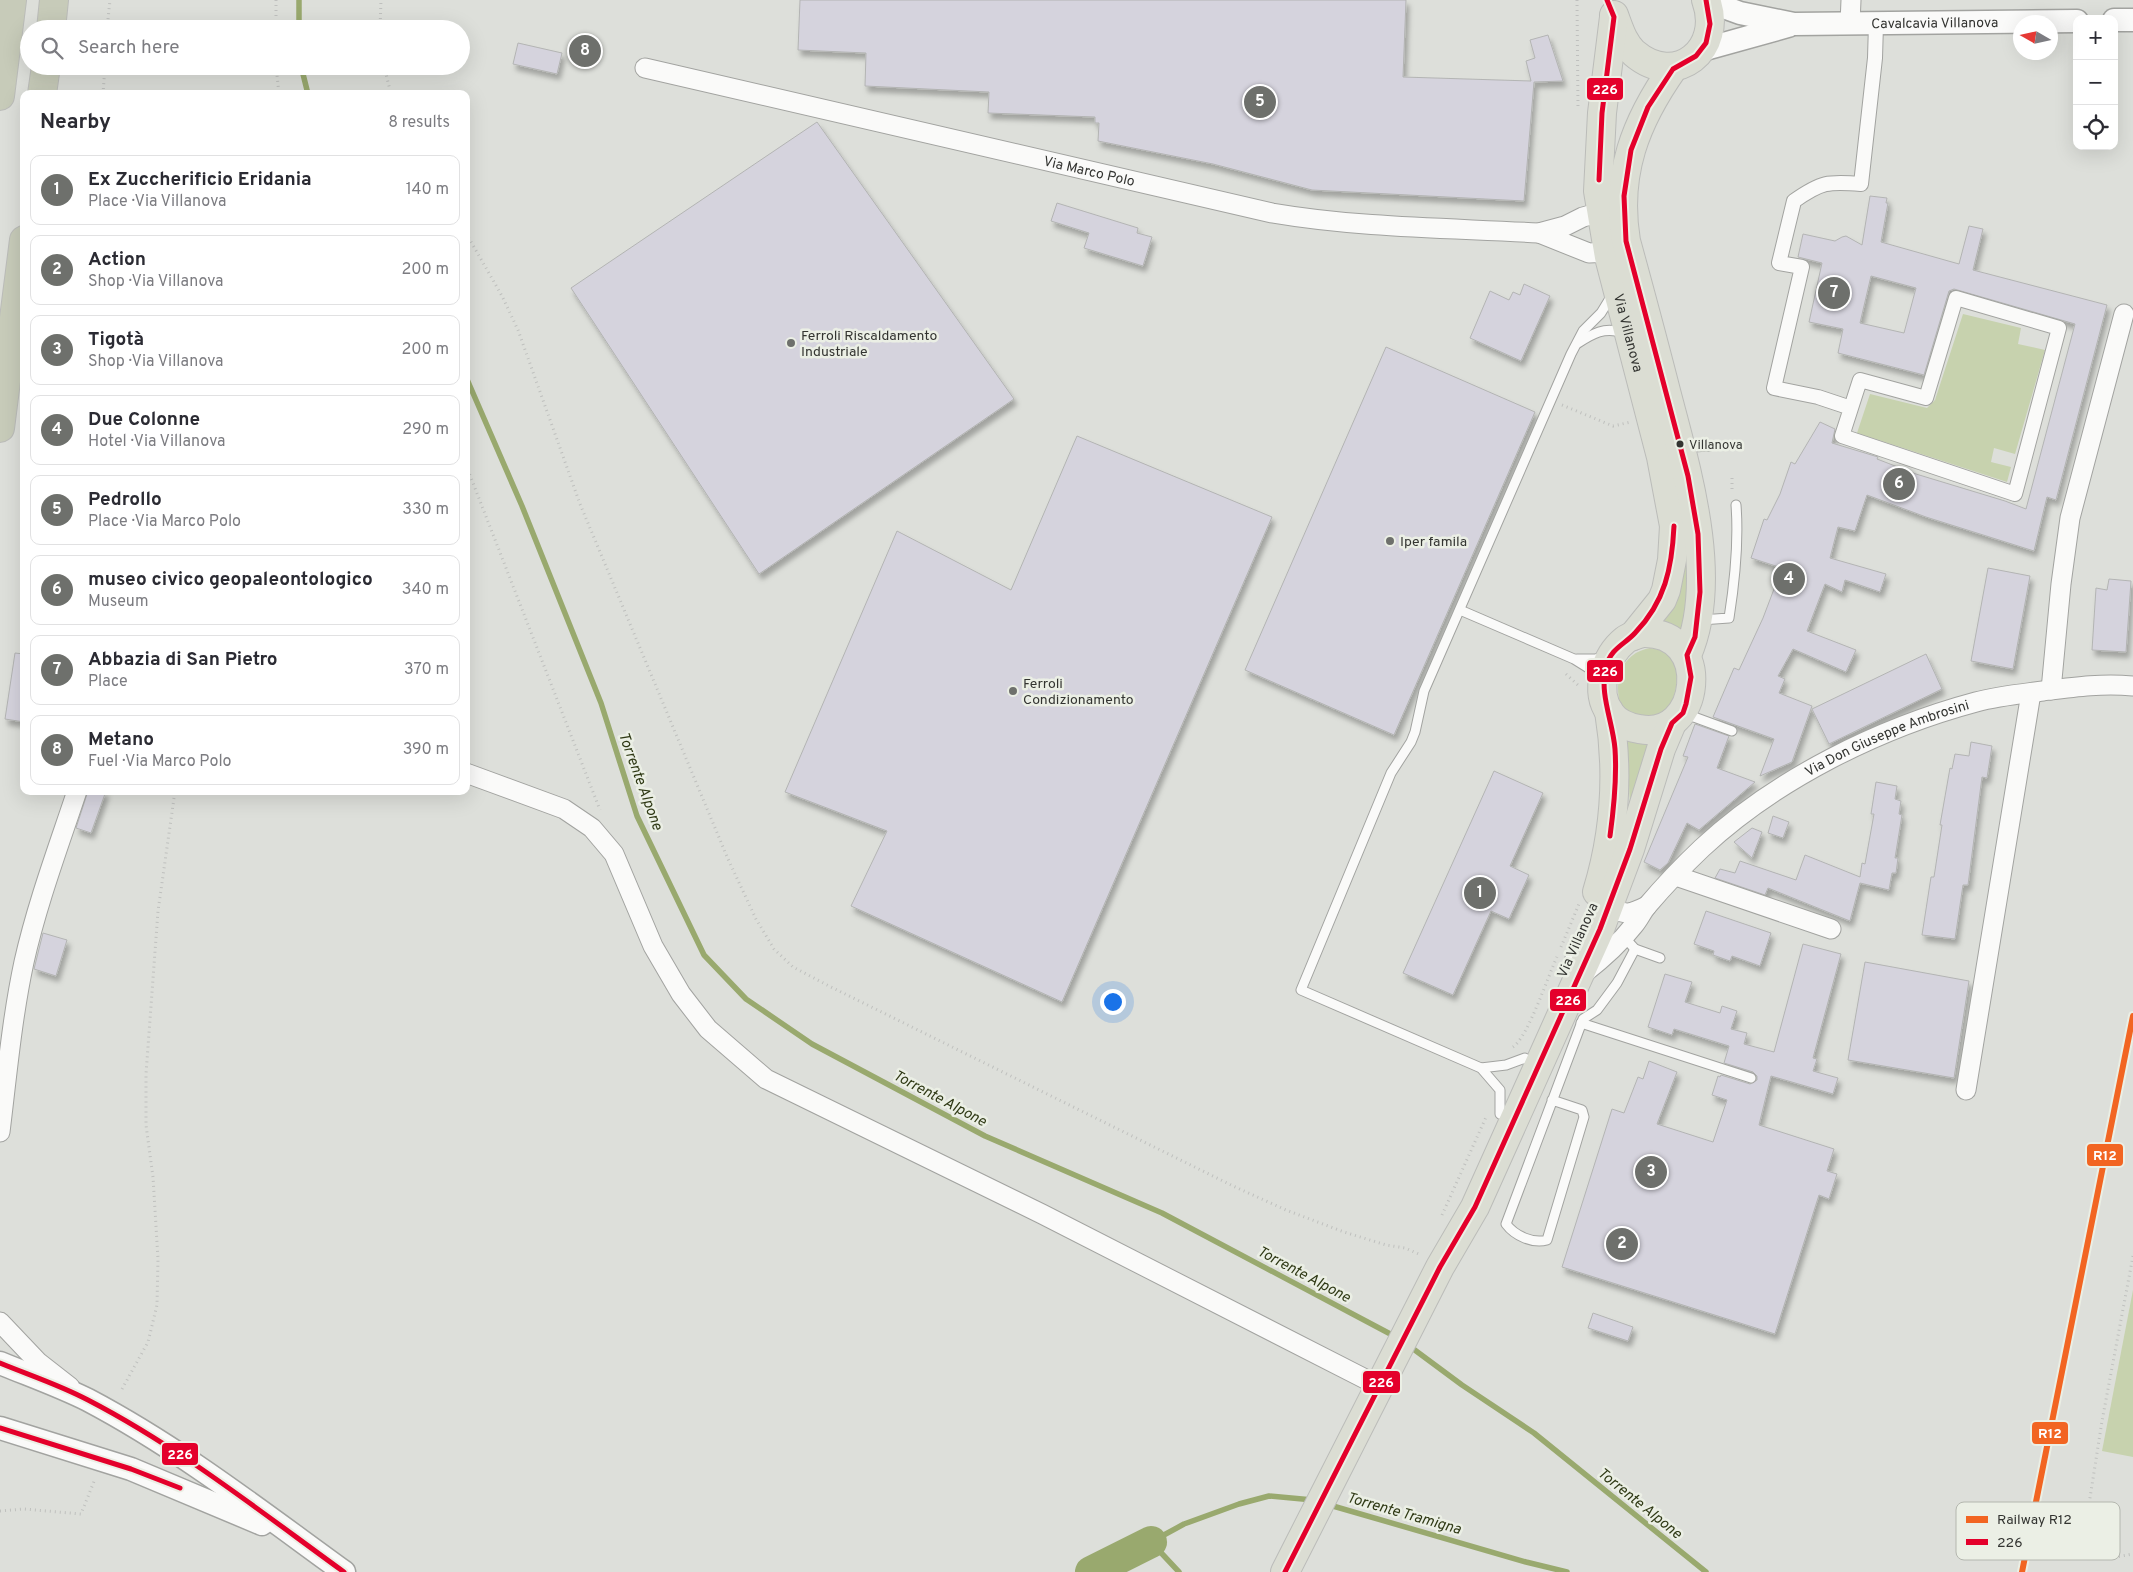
<!DOCTYPE html>
<meta charset="utf-8">
<style>
:root{--surface:#fff;--page:#f2f2f3;--text:#2b2b33;--muted:#7c7c81;--line:#e1e1e2;--accent:#6e706c}
body{margin:0;font-family:Overpass,sans-serif;background:var(--page);color:var(--text)}
.controls{position:absolute;right:15px;top:15px;display:grid;overflow:hidden;border-radius:10px;box-shadow:0 5px 20px #0002}
.controls button{width:45px;height:45px;display:grid;place-items:center;padding:0;border:0;border-bottom:1px solid var(--line);background:var(--surface);color:var(--text);font:25px sans-serif}
.compass{position:absolute;left:2013px;top:15px;width:45px;height:45px;border-radius:50%;background:var(--surface);box-shadow:0 5px 20px #0002;rotate:279deg}
.you{position:absolute;left:1112px;top:1001px;width:18px;height:18px;margin:-12px;border:4px solid #fff;border-radius:50%;background:#1a73e8;box-shadow:0 0 0 8px #1a73e833}
.badge{display:grid;place-items:center;width:32px;height:32px;border-radius:50%;background:var(--accent);color:#fff;font-size:16px;font-weight:700}
.pin{position:absolute;translate:-50% -50%;border:2px solid #fff;box-shadow:0 1px 5px #0006}
.list{margin:0;padding:0;list-style:none}
h2{display:flex;justify-content:space-between;align-items:center;height:65px;margin:0;padding:0 20px;font-size:21px}
h2 small{font-size:16px;font-weight:400;color:var(--muted)}
.list li{display:grid;grid-template-columns:32px 1fr auto;gap:15px;align-items:center;box-sizing:border-box;height:70px;margin:0 10px 10px;padding:0 10px;border:1px solid var(--line);border-radius:10px}
.list b{display:block;font-size:19px;white-space:nowrap}
.list p{margin:0;font-size:16px;white-space:nowrap;color:var(--muted)}
.list em{font-size:16px;font-style:normal;color:var(--muted)}
.icon{flex:none;width:28px;height:28px;fill:none;stroke:currentColor;stroke-width:2;stroke-linecap:round;stroke-linejoin:round}
.map{position:relative;flex:none;width:2133px;height:1572px;overflow:hidden}
.search{position:absolute;background:var(--surface);box-shadow:0 5px 20px #0002;left:20px;top:20px;width:450px;height:55px;display:flex;align-items:center;gap:12px;box-sizing:border-box;padding:0 18px;border-radius:28px;color:var(--muted);font-size:19px}
.panel{position:absolute;background:var(--surface);box-shadow:0 5px 20px #0002;left:20px;top:90px;width:450px;height:705px;border-radius:10px}
.map>svg:first-child{display:block}
.green{fill:#c7d2ae}
.lines{fill:none;stroke-linecap:round;stroke-linejoin:round}
.stream{stroke:#99a96e;stroke-width:5.5}
.river{stroke:#99a96e;stroke-width:32}
.building{fill:#d5d3dd;stroke:#b3b4b3;fill-rule:evenodd;filter:url(#shadow)}
.service-casing{stroke:#a2a3a0;stroke-width:11}
.pedestrian-casing{stroke:#a2a3a0;stroke-width:16}
.minor-casing{stroke:#a2a3a0;stroke-width:21}
.tertiary-casing{stroke:#a2a3a0;stroke-width:25}
.primary-casing{stroke:#bbbcb9;stroke-width:30}
.motorway-casing{stroke:#bbbcb9;stroke-width:30}
.path{stroke:#bfc0be;stroke-width:3;stroke-dasharray:1 4;stroke-linecap:butt}
.service{stroke:#fafaf9;stroke-width:9}
.pedestrian{stroke:#fafaf9;stroke-width:14}
.minor{stroke:#fafaf9;stroke-width:19}
.tertiary{stroke:#fafaf9;stroke-width:22}
.primary{stroke:#dbddd3;stroke-width:28}
.motorway{stroke:#c7cbb9;stroke-width:28}
.bus-1-casing{stroke:#ebefe5;stroke-width:9}
.bus-1{stroke:#e4002b;stroke-width:5}
.rail-1-casing{stroke:#ebefe5;stroke-width:10}
.rail-1{stroke:#f26522;stroke-width:6}
.poi-dot{fill:#6e706c;stroke:#ebefe5;stroke-width:2}
.bus-dot{fill:#333431;stroke:#ebefe5;stroke-width:2}
.labels{text-anchor:middle;stroke-width:5;stroke-linejoin:round;paint-order:stroke}
.bus-label{font-size:13px;fill:#333431;stroke:#ebefe5;text-anchor:start}
.street-label{font-size:14px;fill:#333431;stroke:#ebefe5}
.poi-label{font-size:14px;fill:#333431;stroke:#ebefe5;text-anchor:start}
.water-label{font-size:15px;font-style:italic;fill:#2f3915;stroke:#ebefe5}
.key{fill:#ebefe5;stroke:#b4b7af;stroke-width:1}
.key-label{font-size:14px;fill:#333431}
.line-badge{stroke:#ebefe5;stroke-width:2}
.badge-label{font-size:14px;text-anchor:middle;font-weight:bold;fill:#fff}
</style>
<div class="map">
<svg width="2133" height="1572" viewBox="0 0 2133 1572">
<defs>
<filter id="shadow"><feDropShadow dx="3" dy="5.5" stdDeviation="2.5" flood-color="#0004"/></filter>
</defs>
<rect width="100%" height="100%" fill="#dddfda"/>
<!-- green -->
<g class="green">
<path d="M1963,314L2021,328L2018,344L2045,350L2015,454L1994,448L1991,462L2011,467L2007,482L1857,433L1870,394L1927,408L1935,400Z"/>
<path d="M1687,553L1688,578L1684,634L1660,622Z"/>
<path d="M1650,648L1665,651C1668,655 1673,659 1675,664C1678,671 1677,680 1676,687C1671,721 1646,725 1621,707C1613,681 1621,653 1650,648Z"/>
<path d="M1627,741L1634,743L1649,742L1630,807Z"/>
<path d="M2133,1290V1457L2102,1451Z"/>
</g>
<g class="lines">
<!-- stream -->
<g class="stream">
<path d="M299,0V29"/>
<path d="M301,66L308,94"/>
<path d="M466,377L522,506L601,703L637,816L704,955L746,999L812,1044L985,1136L1162,1213L1396,1337"/>
<path d="M1408,1345L1462,1385L1534,1433L1706,1572"/>
<path d="M1326,1504L1526,1562L1567,1572"/>
<path d="M1179,1572L1151,1542L1184,1524L1239,1504L1269,1496L1313,1500"/>
</g>
<!-- river -->
<path class="river" d="M1091,1572L1151,1542"/>
</g>
<!-- building -->
<g class="building">
<path d="M800,0H1406L1403,77L1531,81L1526,61L1535,58L1530,40L1548,35L1563,81L1534,82L1524,201L1312,190L1213,164L1098,141L1099,123H1095V117L988,113L989,92L865,86L866,53L798,50Z"/>
<path d="M518,43L562,53L557,74L513,64Z"/>
<path d="M817,122L1014,399L759,574L571,288Z"/>
<path d="M1870,196L1887,198L1886,203H1888L1881,242L1959,264L1969,226L1983,229L1973,270L2107,305L2056,500L2047,497L2034,551L1926,517L1867,495L1855,531L1838,527L1830,558L1886,574L1880,592L1845,580L1842,592L1825,584L1807,631L1856,650L1846,672L1793,649L1778,676L1785,679L1779,693L1812,706L1792,762L1760,776L1774,739L1713,717L1734,668L1739,670L1763,618L1782,568L1751,558L1764,519L1767,520L1780,494L1791,462L1795,464L1820,422L1835,429L1832,443L1878,457L1877,459L1916,474L2005,501L2026,509L2075,324L1954,289L1949,291L1924,375L1838,353L1843,329L1809,322L1822,263L1798,257L1803,234L1835,241L1842,237L1846,236L1862,245ZM1871,276L1916,288L1904,333L1860,323Z"/>
<path d="M1057,203L1138,228L1137,233L1152,237L1143,266L1084,248L1089,233L1051,221Z"/>
<path d="M1524,284L1550,296L1521,361L1470,338L1490,291L1509,300L1513,292L1520,295Z"/>
<path d="M1386,347L1535,412L1394,735L1245,670Z"/>
<path d="M1077,436L1272,517L1062,1002L851,906L887,831L785,792L897,531L1011,590Z"/>
<path d="M1988,568L2030,576L2013,669L1971,661Z"/>
<path d="M2109,579L2131,581L2126,652L2092,650L2096,588L2107,590Z"/>
<path d="M15,653L24,654V722L5,719Z"/>
<path d="M1926,654L1942,689L1829,744L1812,709Z"/>
<path d="M1695,724L1729,736L1717,768L1755,782L1699,830L1687,823L1668,863L1660,870L1644,862L1688,757L1683,756Z"/>
<path d="M1971,742L1992,746L1987,778L1982,777L1968,885H1963L1955,939L1922,935L1931,877H1934L1942,825H1940L1950,768L1952,769L1955,754L1969,756Z"/>
<path d="M1494,771L1543,793L1510,866L1529,875L1509,919L1491,911L1453,995L1403,973Z"/>
<path d="M1876,782L1897,786L1895,799L1901,801L1899,814L1902,815L1895,858H1898L1896,873H1892L1889,890L1860,883L1850,921L1768,888L1765,895L1715,878L1720,869L1735,873L1740,861L1796,880L1805,855L1860,877L1862,863L1865,864L1874,814H1871Z"/>
<path d="M88,791H106L91,833L76,828Z"/>
<path d="M1773,816L1789,822L1783,838L1768,833Z"/>
<path d="M1752,828L1762,832L1752,858L1734,842Z"/>
<path d="M1706,911L1771,933L1760,966L1732,956L1730,961L1713,955L1714,951L1694,944Z"/>
<path d="M43,933L67,940L56,976L34,969Z"/>
<path d="M1803,944L1841,954L1813,1058L1817,1059L1813,1071L1838,1078L1833,1094L1771,1076L1759,1125L1834,1149L1827,1171L1837,1174L1829,1199L1819,1195L1775,1334L1562,1267L1612,1109L1624,1113L1638,1077L1643,1079L1649,1061L1677,1072L1657,1124L1713,1142L1727,1100L1712,1095L1718,1076L1720,1077L1721,1075L1750,1084L1757,1080V1076L1753,1072L1724,1063L1729,1046L1674,1029L1672,1035L1648,1027L1665,974L1692,982L1685,1002L1720,1013L1722,1006L1737,1011L1731,1029L1747,1033L1744,1044L1774,1052Z"/>
<path d="M1865,962L1969,981L1954,1078L1848,1060Z"/>
<path d="M1593,1313L1633,1327L1628,1341L1588,1328Z"/>
</g>
<g class="lines">
<defs>
<g id="service">
<path d="M1578,343C1592,334 1605,326 1623,333"/>
<path d="M1683,450L1693,447L1710,446"/>
<path d="M1460,610L1574,659L1590,669L1597,678"/>
<path d="M1701,620L1729,618C1735,580 1739,544 1736,505"/>
<path d="M1577,659H1595L1606,656"/>
<path d="M1683,713L1732,731"/>
<path d="M1624,937L1635,949L1660,958"/>
<path d="M1570,957L1572,965V972"/>
<path d="M1581,1023L1751,1078"/>
<path d="M1481,1068L1506,1065L1525,1058"/>
<path d="M1552,1100L1582,1110L1584,1117L1547,1240C1533,1244 1515,1236 1506,1224L1583,1019L1597,1010L1617,983L1635,949"/>
<path d="M1500,1114V1090L1481,1068L1301,990L1391,773L1411,742L1415,732L1424,691L1571,354L1583,331L1601,313L1612,295"/>
</g>
<path id="pedestrian" d="M1851,408L1860,380L1926,398L1956,298L2059,328L2015,494L1842,436L1851,408L1818,397L1774,388L1802,267L1779,263L1794,201C1821,182 1828,181 1861,184L1875,58L1876,24"/>
<g id="minor">
<path d="M1850,24L1851,0"/>
<path id="s1" d="M645,68L1272,213C1360,228 1450,228 1539,233L1565,226L1583,217L1601,212"/>
<path d="M1539,233L1589,253L1609,252"/>
<path d="M2051,690L2061,584L2070,518L2124,314"/>
<path d="M466,773L564,809L592,828L614,854L653,946L681,994L708,1029L766,1079L1042,1214L1379,1386"/>
<path d="M1676,876L1831,929"/>
<path d="M1608,907C1626,915 1629,915 1647,906"/>
<path id="s2" d="M1583,974C1601,960 1620,943 1634,925C1639,919 1642,912 1647,906C1664,886 1683,866 1702,848C1776,779 1879,728 1976,702C1998,696 2020,694 2043,691C2074,687 2102,683 2133,686"/>
<path d="M1966,1090L2031,693"/>
<path d="M0,1132C7,1075 12,1018 24,962C37,904 58,848 77,791"/>
<path d="M0,1322L38,1362L70,1387"/>
</g>
<g id="tertiary">
<path id="s3" d="M1707,1L1740,13L1794,24L2077,21"/>
<path d="M2114,20H2133"/>
<path d="M1702,50L1788,26"/>
<path d="M0,1363C29,1375 60,1386 88,1400C179,1448 261,1512 344,1572"/>
<path d="M0,1428L131,1469L262,1524"/>
</g>
<g id="primary">
<path d="M1614,15C1619,28 1623,43 1634,53C1676,89 1724,49 1706,0"/>
<path id="s4" d="M1614,17L1602,113L1598,191L1609,257L1661,457L1674,526L1672,560L1666,590L1662,600L1633,636"/>
<path d="M1674,67C1635,122 1615,174 1626,241C1640,292 1654,344 1667,395C1687,471 1720,580 1687,655"/>
<path d="M1642,633C1715,630 1701,742 1639,729C1627,727 1617,723 1610,713C1594,691 1605,656 1625,640C1630,636 1636,635 1642,633Z"/>
<path d="M1597,892C1615,833 1619,772 1609,711"/>
<path d="M1285,1572L1440,1267L1475,1207L1600,929L1630,849L1661,749L1672,723"/>
</g>
<g id="motorway">
<path d="M51,29L54,0"/>
<path d="M42,94L46,66"/>
<path d="M0,96L12,0"/>
<path d="M0,428L24,240"/>
</g>
</defs>
<!-- service casing -->
<use href="#service" class="service-casing"/>
<!-- pedestrian casing -->
<use href="#pedestrian" class="pedestrian-casing"/>
<!-- minor casing -->
<use href="#minor" class="minor-casing"/>
<!-- tertiary casing -->
<use href="#tertiary" class="tertiary-casing"/>
<!-- primary casing -->
<use href="#primary" class="primary-casing"/>
<!-- motorway casing -->
<use href="#motorway" class="motorway-casing"/>
<!-- path -->
<g class="path">
<path d="M276,0V29"/>
<path d="M1577,0L1578,109"/>
<path d="M107,29L110,0"/>
<path d="M380,29L381,0"/>
<path d="M276,66L279,94"/>
<path d="M384,66L391,94"/>
<path d="M103,94L105,66"/>
<path d="M466,233L502,296L518,330L580,504L728,859L756,919L774,949L793,967L829,986L1233,1186L1286,1210L1344,1232L1386,1245L1405,1248L1421,1255"/>
<path d="M1562,405L1613,426L1631,422"/>
<path d="M466,465L600,810"/>
<path d="M1732,478V493"/>
<path d="M1566,674L1580,687"/>
<path d="M1561,947L1579,904"/>
<path d="M1513,1047C1528,1037 1548,976 1557,957"/>
<path d="M1442,1215L1487,1115"/>
<path d="M2133,1256L2102,1421L2087,1517L2089,1544L2116,1557L2133,1554"/>
<path d="M122,1389L148,1342L157,1305L158,1259L153,1177L146,1125V1074L158,911L175,791"/>
<path d="M0,1511L24,1509L81,1514L95,1479"/>
</g>
<!-- service -->
<use href="#service" class="service"/>
<!-- pedestrian -->
<use href="#pedestrian" class="pedestrian"/>
<!-- minor -->
<use href="#minor" class="minor"/>
<!-- tertiary -->
<use href="#tertiary" class="tertiary"/>
<!-- primary -->
<use href="#primary" class="primary"/>
<!-- motorway -->
<use href="#motorway" class="motorway"/>
<defs>
<g id="bus-1">
<path d="M1599,180L1602,113L1614,17L1607,0"/>
<path d="M1610,836C1614,807 1617,778 1615,749C1613,722 1599,694 1606,667C1611,648 1624,645 1635,633C1665,602 1672,568 1674,526"/>
<path d="M0,1363C29,1375 60,1385 88,1400C179,1447 261,1512 344,1572"/>
<path d="M0,1428L131,1469L180,1488"/>
<path d="M1285,1572L1440,1267L1475,1207L1600,929L1630,849L1661,749L1672,723L1683,713L1686,704L1691,677L1687,655L1695,637L1700,592L1698,534L1688,476L1626,241L1624,196L1631,150L1648,107L1673,69L1696,56L1706,43L1710,24L1706,0"/>
</g>
</defs>
<!-- bus-1 casing -->
<use href="#bus-1" class="bus-1-casing"/>
<!-- bus-1 -->
<use href="#bus-1" class="bus-1"/>
<defs>
<path id="rail-1" d="M2022,1572L2133,1016"/>
</defs>
<!-- rail-1 casing -->
<use href="#rail-1" class="rail-1-casing"/>
<!-- rail-1 -->
<use href="#rail-1" class="rail-1"/>
</g>
<!-- markers -->
<g class="poi-dot">
<circle cx="791" cy="343" r="5"/>
<circle cx="1390" cy="541" r="5"/>
<circle cx="1013" cy="691" r="5"/>
</g>
<circle class="bus-dot" cx="1680" cy="444" r="4.5"/>
<g class="labels">
<!-- bus labels -->
<g class="bus-label">
<text x="1689" y="449">Villanova</text>
</g>
<!-- street labels -->
<g class="street-label">
<text dy="5" stroke="none"><textPath href="#s3" startOffset="231">Cavalcavia Villanova</textPath></text>
<text dy="5" stroke="none"><textPath href="#s1" startOffset="456">Via Marco Polo</textPath></text>
<text dy="5" stroke="none"><textPath href="#s4" startOffset="320">Via Villanova</textPath></text>
<text dy="5" stroke="none"><textPath href="#s2" startOffset="391">Via Don Giuseppe Ambrosini</textPath></text>
<text transform="translate(1577 940) rotate(-66)" y="5">Via Villanova</text>
</g>
<!-- poi labels -->
<g class="poi-label">
<text x="801" y="340">Ferroli Riscaldamento<tspan x="801" dy="16">Industriale</tspan></text>
<text x="1400" y="546">Iper famila</text>
<text x="1023" y="688">Ferroli<tspan x="1023" dy="16">Condizionamento</tspan></text>
</g>
<!-- water labels -->
<g class="water-label">
<text transform="translate(641 781) rotate(70)" y="5">Torrente Alpone</text>
<text transform="translate(940 1098) rotate(28)" y="5">Torrente Alpone</text>
<text transform="translate(1304 1274) rotate(28)" y="5">Torrente Alpone</text>
<text transform="translate(1640 1503) rotate(39)" y="5">Torrente Alpone</text>
<text transform="translate(1404 1513) rotate(16)" y="5">Torrente Tramigna</text>
</g>
</g>
<!-- legend -->
<rect x="1956" y="1502" width="164" height="58" rx="8" class="key"/>
<rect x="1966" y="1516" width="22" height="7" fill="#f26522"/>
<rect x="1966" y="1539" width="22" height="6" fill="#e4002b"/>
<g class="key-label">
<text x="1997" y="1524">Railway R12</text>
<text x="1997" y="1547">226</text>
</g>
<g class="line-badge">
<rect x="1586" y="77" width="38" height="24" rx="5" fill="#e4002b"/>
<rect x="1586" y="659" width="38" height="24" rx="5" fill="#e4002b"/>
<rect x="1549" y="988" width="38" height="24" rx="5" fill="#e4002b"/>
<rect x="2086" y="1143" width="38" height="24" rx="5" fill="#f26522"/>
<rect x="1362" y="1370" width="39" height="24" rx="5" fill="#e4002b"/>
<rect x="2031" y="1421" width="38" height="24" rx="5" fill="#f26522"/>
<rect x="161" y="1442" width="38" height="24" rx="5" fill="#e4002b"/>
</g>
<g class="badge-label">
<text x="1605" y="94">226</text>
<text x="1605" y="676">226</text>
<text x="1568" y="1005">226</text>
<text x="2105" y="1160">R12</text>
<text x="1381" y="1387">226</text>
<text x="2050" y="1438">R12</text>
<text x="180" y="1459">226</text>
</g>
</svg>
<div class="controls">
<button>+</button>
<button>−</button>
<button><svg class="icon" aria-label="locate" viewBox="0 0 24 24"><circle cx="12" cy="12" r="6"/><path d="M12 2v4M12 18v4M2 12h4M18 12h4"/></svg></button>
</div>
<svg class="compass" viewBox="-18 -18 36 36"><path d="M0-13l5 13h-10z" fill="#e53935"/><path d="M0 13l5-13h-10z" fill="#7c7c81"/></svg>
<div class="you"></div>
<div class="pin badge" style="left:1480px;top:893px">1</div>
<div class="pin badge" style="left:1622px;top:1244px">2</div>
<div class="pin badge" style="left:1651px;top:1172px">3</div>
<div class="pin badge" style="left:1789px;top:579px">4</div>
<div class="pin badge" style="left:1260px;top:102px">5</div>
<div class="pin badge" style="left:1899px;top:484px">6</div>
<div class="pin badge" style="left:1834px;top:293px">7</div>
<div class="pin badge" style="left:585px;top:51px">8</div>
<div class="search"><svg class="icon" aria-label="search" viewBox="0 0 24 24"><circle cx="10" cy="10" r="6"/><path d="M15 15l6 6"/></svg>Search here</div>
<section class="panel">
<h2>Nearby<small>8 results</small></h2>
<ul class="list">
<li><span class="badge">1</span><div><b>Ex Zuccherificio Eridania</b><p>Place · Via Villanova</p></div><em>140 m</em></li>
<li><span class="badge">2</span><div><b>Action</b><p>Shop · Via Villanova</p></div><em>200 m</em></li>
<li><span class="badge">3</span><div><b>Tigotà</b><p>Shop · Via Villanova</p></div><em>200 m</em></li>
<li><span class="badge">4</span><div><b>Due Colonne</b><p>Hotel · Via Villanova</p></div><em>290 m</em></li>
<li><span class="badge">5</span><div><b>Pedrollo</b><p>Place · Via Marco Polo</p></div><em>330 m</em></li>
<li><span class="badge">6</span><div><b>museo civico geopaleontologico</b><p>Museum</p></div><em>340 m</em></li>
<li><span class="badge">7</span><div><b>Abbazia di San Pietro</b><p>Place</p></div><em>370 m</em></li>
<li><span class="badge">8</span><div><b>Metano</b><p>Fuel · Via Marco Polo</p></div><em>390 m</em></li>
</ul>
</section>
</div>
